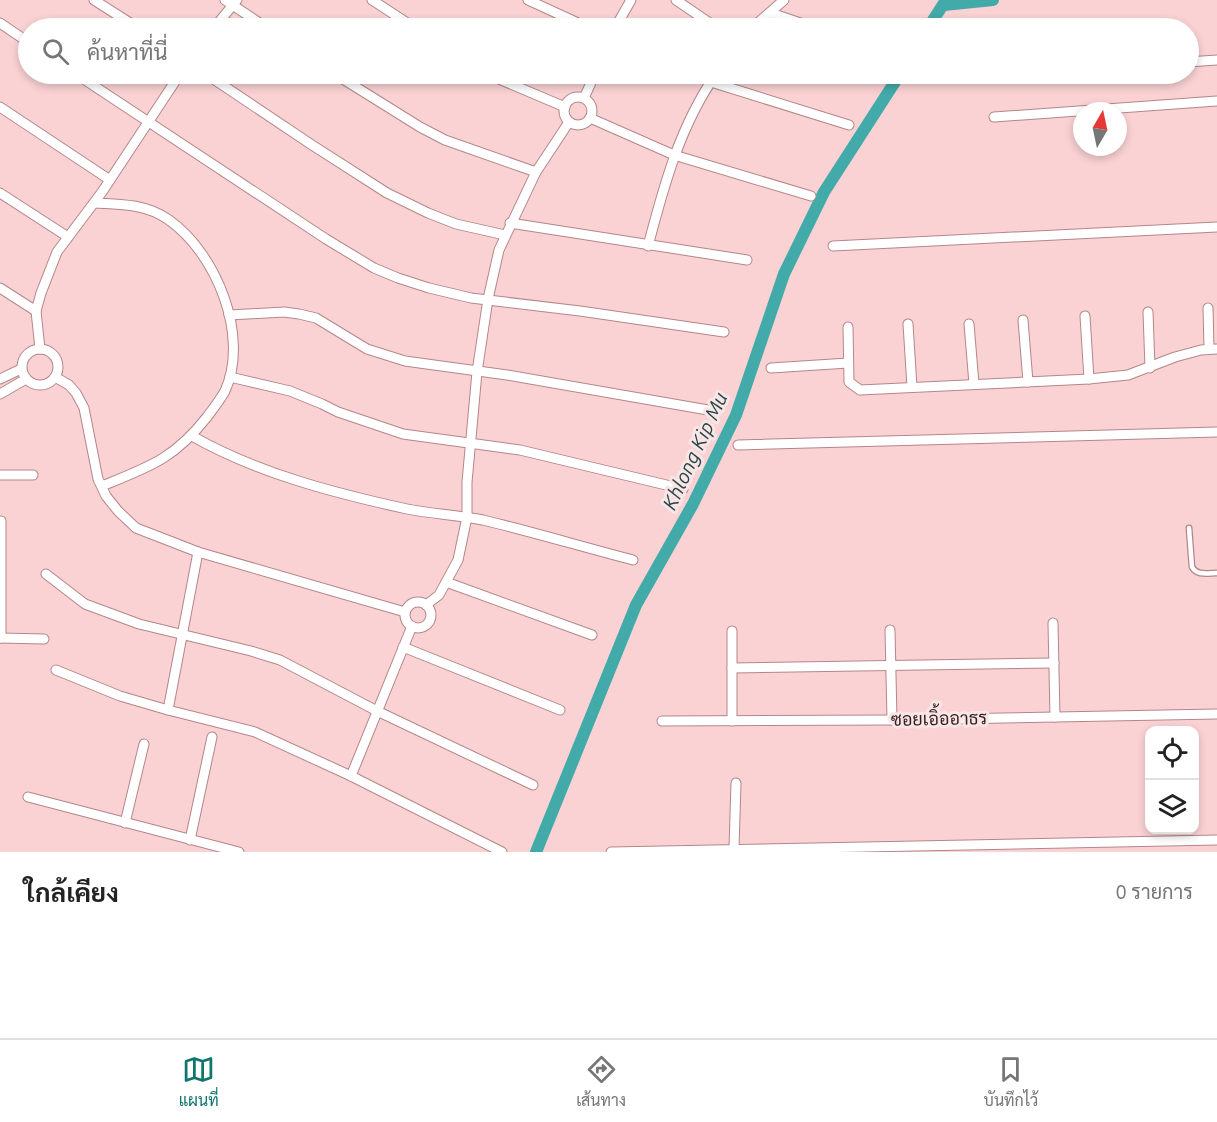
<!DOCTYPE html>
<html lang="th">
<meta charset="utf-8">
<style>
:root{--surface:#fff;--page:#f2f2f2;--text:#222;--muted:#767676;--line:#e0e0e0;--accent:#0f766e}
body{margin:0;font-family:Ubuntu,Sarabun,sans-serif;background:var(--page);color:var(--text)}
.controls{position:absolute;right:18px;bottom:18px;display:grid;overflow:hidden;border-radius:12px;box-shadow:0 3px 9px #0003}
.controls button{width:54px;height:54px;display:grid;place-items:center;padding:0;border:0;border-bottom:2px solid var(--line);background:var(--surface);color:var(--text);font:30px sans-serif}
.compass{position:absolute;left:1073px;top:102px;width:54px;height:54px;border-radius:50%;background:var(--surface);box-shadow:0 3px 9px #0003;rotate:9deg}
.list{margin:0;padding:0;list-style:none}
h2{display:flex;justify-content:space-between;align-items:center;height:78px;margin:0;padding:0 24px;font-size:26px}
h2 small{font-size:20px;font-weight:400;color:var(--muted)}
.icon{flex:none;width:33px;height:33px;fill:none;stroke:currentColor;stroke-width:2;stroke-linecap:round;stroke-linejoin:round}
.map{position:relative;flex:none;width:1217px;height:852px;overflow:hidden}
.search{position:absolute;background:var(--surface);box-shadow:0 3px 9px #0003;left:18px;right:18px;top:18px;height:66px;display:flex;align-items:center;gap:15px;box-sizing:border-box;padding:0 21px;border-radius:33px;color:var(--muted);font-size:22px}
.sheet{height:186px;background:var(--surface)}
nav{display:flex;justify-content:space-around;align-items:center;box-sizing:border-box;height:84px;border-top:2px solid var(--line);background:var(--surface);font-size:16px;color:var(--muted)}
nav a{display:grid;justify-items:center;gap:3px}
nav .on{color:var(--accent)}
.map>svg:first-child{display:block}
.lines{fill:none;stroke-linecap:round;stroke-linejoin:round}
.canal{stroke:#42aba9;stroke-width:12}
.lane-casing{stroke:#b48689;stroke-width:7}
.street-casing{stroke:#b48689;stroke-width:11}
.lane{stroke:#fff;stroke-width:4.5}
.street{stroke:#fff;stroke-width:9}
.labels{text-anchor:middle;stroke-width:6;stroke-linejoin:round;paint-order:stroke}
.street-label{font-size:18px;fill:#311f20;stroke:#f9e5e6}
.water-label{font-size:20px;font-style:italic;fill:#254544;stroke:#f9e5e6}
</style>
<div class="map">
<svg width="1217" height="852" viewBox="0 0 1217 852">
<rect width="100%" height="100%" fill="#fad2d4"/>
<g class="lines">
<!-- canal -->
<g class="canal">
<path d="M944,5L993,0"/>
<path d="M928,28L946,0"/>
<path d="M536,852L636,605L693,504L736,415L784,274L824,192L900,74"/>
</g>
<defs>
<path id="lane" d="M1189,528L1192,567C1197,576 1208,573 1217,573"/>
<g id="street">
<path d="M94,0L138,28"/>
<path d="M225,0L267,28"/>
<path d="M372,0L415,28"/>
<path d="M528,0L589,28"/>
<path d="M676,0L717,28"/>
<path d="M771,13L815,28"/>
<path d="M0,23L28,42"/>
<path d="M214,28L237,0"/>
<path d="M615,28L631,0"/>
<path d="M752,28L784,0"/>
<path d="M1188,62L1217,60"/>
<path d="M76,74L326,239L374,268L398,278L429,288L471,298L580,311L724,332"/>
<path d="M206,74L312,145L387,193L428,213L456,224L505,235"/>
<path d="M335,74L420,127L445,140L536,172"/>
<path d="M487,74L565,107"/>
<path d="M711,82L849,125"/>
<circle cx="578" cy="111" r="14"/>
<path d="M584,98L595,74"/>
<path d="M0,107L110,180"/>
<path d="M994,117L1217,101"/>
<path d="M590,118L674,155L811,196"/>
<path d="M0,193L68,237"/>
<path d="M94,203C120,204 147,204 169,220C216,253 250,336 225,391C220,400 213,409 207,417C174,459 149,467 102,486"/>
<path d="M510,223L747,260"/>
<path d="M648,246C664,185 680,126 716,74"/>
<path d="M833,246L1217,227"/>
<path d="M0,288L36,311"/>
<path d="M1208,308L1209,349"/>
<path d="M1148,312L1150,368"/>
<path d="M229,315L284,312L299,314L316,318L367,349L405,361L507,375L708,410"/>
<path d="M1085,316L1089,379"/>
<path d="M1023,320L1028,382"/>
<path d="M908,324L912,387"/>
<path d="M969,324L974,384"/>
<path d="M848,327L849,382L860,390L1089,379L1128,375L1175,357L1201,350L1217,349"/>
<circle cx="40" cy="367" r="18"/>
<path d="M40,349L36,311L41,293L57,252L102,192L180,74"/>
<path d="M771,368L848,363"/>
<path d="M55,377L69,385L76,393L84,408L98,479L106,496L118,511L136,528L198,552L405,612"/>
<path d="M230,377L290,391L322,404L338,412L403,434L520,450L683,489"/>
<path d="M0,379L21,369"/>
<path d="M0,394L26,379"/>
<path d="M192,436C257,473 334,493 407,509C432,514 458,515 483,520C533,532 583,547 633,560"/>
<path d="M738,445L1217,432"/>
<path d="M0,475H33"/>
<path d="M1,521V638"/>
<path d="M46,574L85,604L139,624L251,651L280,660L377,711L533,785"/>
<path d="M446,582L592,635"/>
<circle cx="418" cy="615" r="13"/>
<path d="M426,605L439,595L458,560L467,517V482L477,372L488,299L499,250L536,172L569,122"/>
<path d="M1053,623L1055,717"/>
<path d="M890,630L892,720"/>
<path d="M0,638L44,639"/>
<path d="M403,647L560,710"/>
<path d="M732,668L1054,663"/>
<path d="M56,670L120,696L168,710L255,732L351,776L502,852"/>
<path d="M168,710L198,552"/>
<path d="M662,721L892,720L1217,714"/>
<path d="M732,721V631"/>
<path d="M351,776L412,626"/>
<path d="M28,797L239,852"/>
<path d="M125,823L144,744"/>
<path d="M190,840L212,737"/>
<path d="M734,848L736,783"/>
<path d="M611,852L1217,840"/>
</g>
</defs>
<!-- lane casing -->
<use href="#lane" class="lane-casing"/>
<!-- street casing -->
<use href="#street" class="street-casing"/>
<!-- lane -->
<use href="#lane" class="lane"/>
<!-- street -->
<use href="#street" class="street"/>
</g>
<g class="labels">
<!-- street labels -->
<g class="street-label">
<text transform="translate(939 719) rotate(-1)" y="6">ซอยเอิ้ออาธร</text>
</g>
<!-- water labels -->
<g class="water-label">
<text transform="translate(695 451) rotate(-65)" y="7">Khlong Kip Mu</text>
</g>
</g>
</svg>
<div class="controls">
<button><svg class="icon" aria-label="locate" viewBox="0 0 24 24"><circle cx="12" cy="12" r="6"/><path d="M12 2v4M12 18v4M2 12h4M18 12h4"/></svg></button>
<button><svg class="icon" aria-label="layers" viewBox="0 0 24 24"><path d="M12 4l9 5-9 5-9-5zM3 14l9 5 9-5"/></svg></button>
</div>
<svg class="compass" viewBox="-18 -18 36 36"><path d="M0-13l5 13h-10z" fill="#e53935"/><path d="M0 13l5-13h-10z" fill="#767676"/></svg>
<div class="search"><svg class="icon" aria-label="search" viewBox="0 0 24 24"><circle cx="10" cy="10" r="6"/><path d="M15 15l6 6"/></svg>ค้นหาที่นี่</div>
</div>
<section class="sheet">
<h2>ใกล้เคียง<small>0 รายการ</small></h2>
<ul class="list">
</ul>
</section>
<nav>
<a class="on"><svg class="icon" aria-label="map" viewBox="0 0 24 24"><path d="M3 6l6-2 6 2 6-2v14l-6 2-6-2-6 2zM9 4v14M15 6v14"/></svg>แผนที่</a>
<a><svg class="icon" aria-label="directions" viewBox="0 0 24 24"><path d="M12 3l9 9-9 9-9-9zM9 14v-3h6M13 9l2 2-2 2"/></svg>เส้นทาง</a>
<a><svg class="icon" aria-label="saved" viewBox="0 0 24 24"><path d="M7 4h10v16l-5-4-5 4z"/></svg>บันทึกไว้</a>
</nav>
